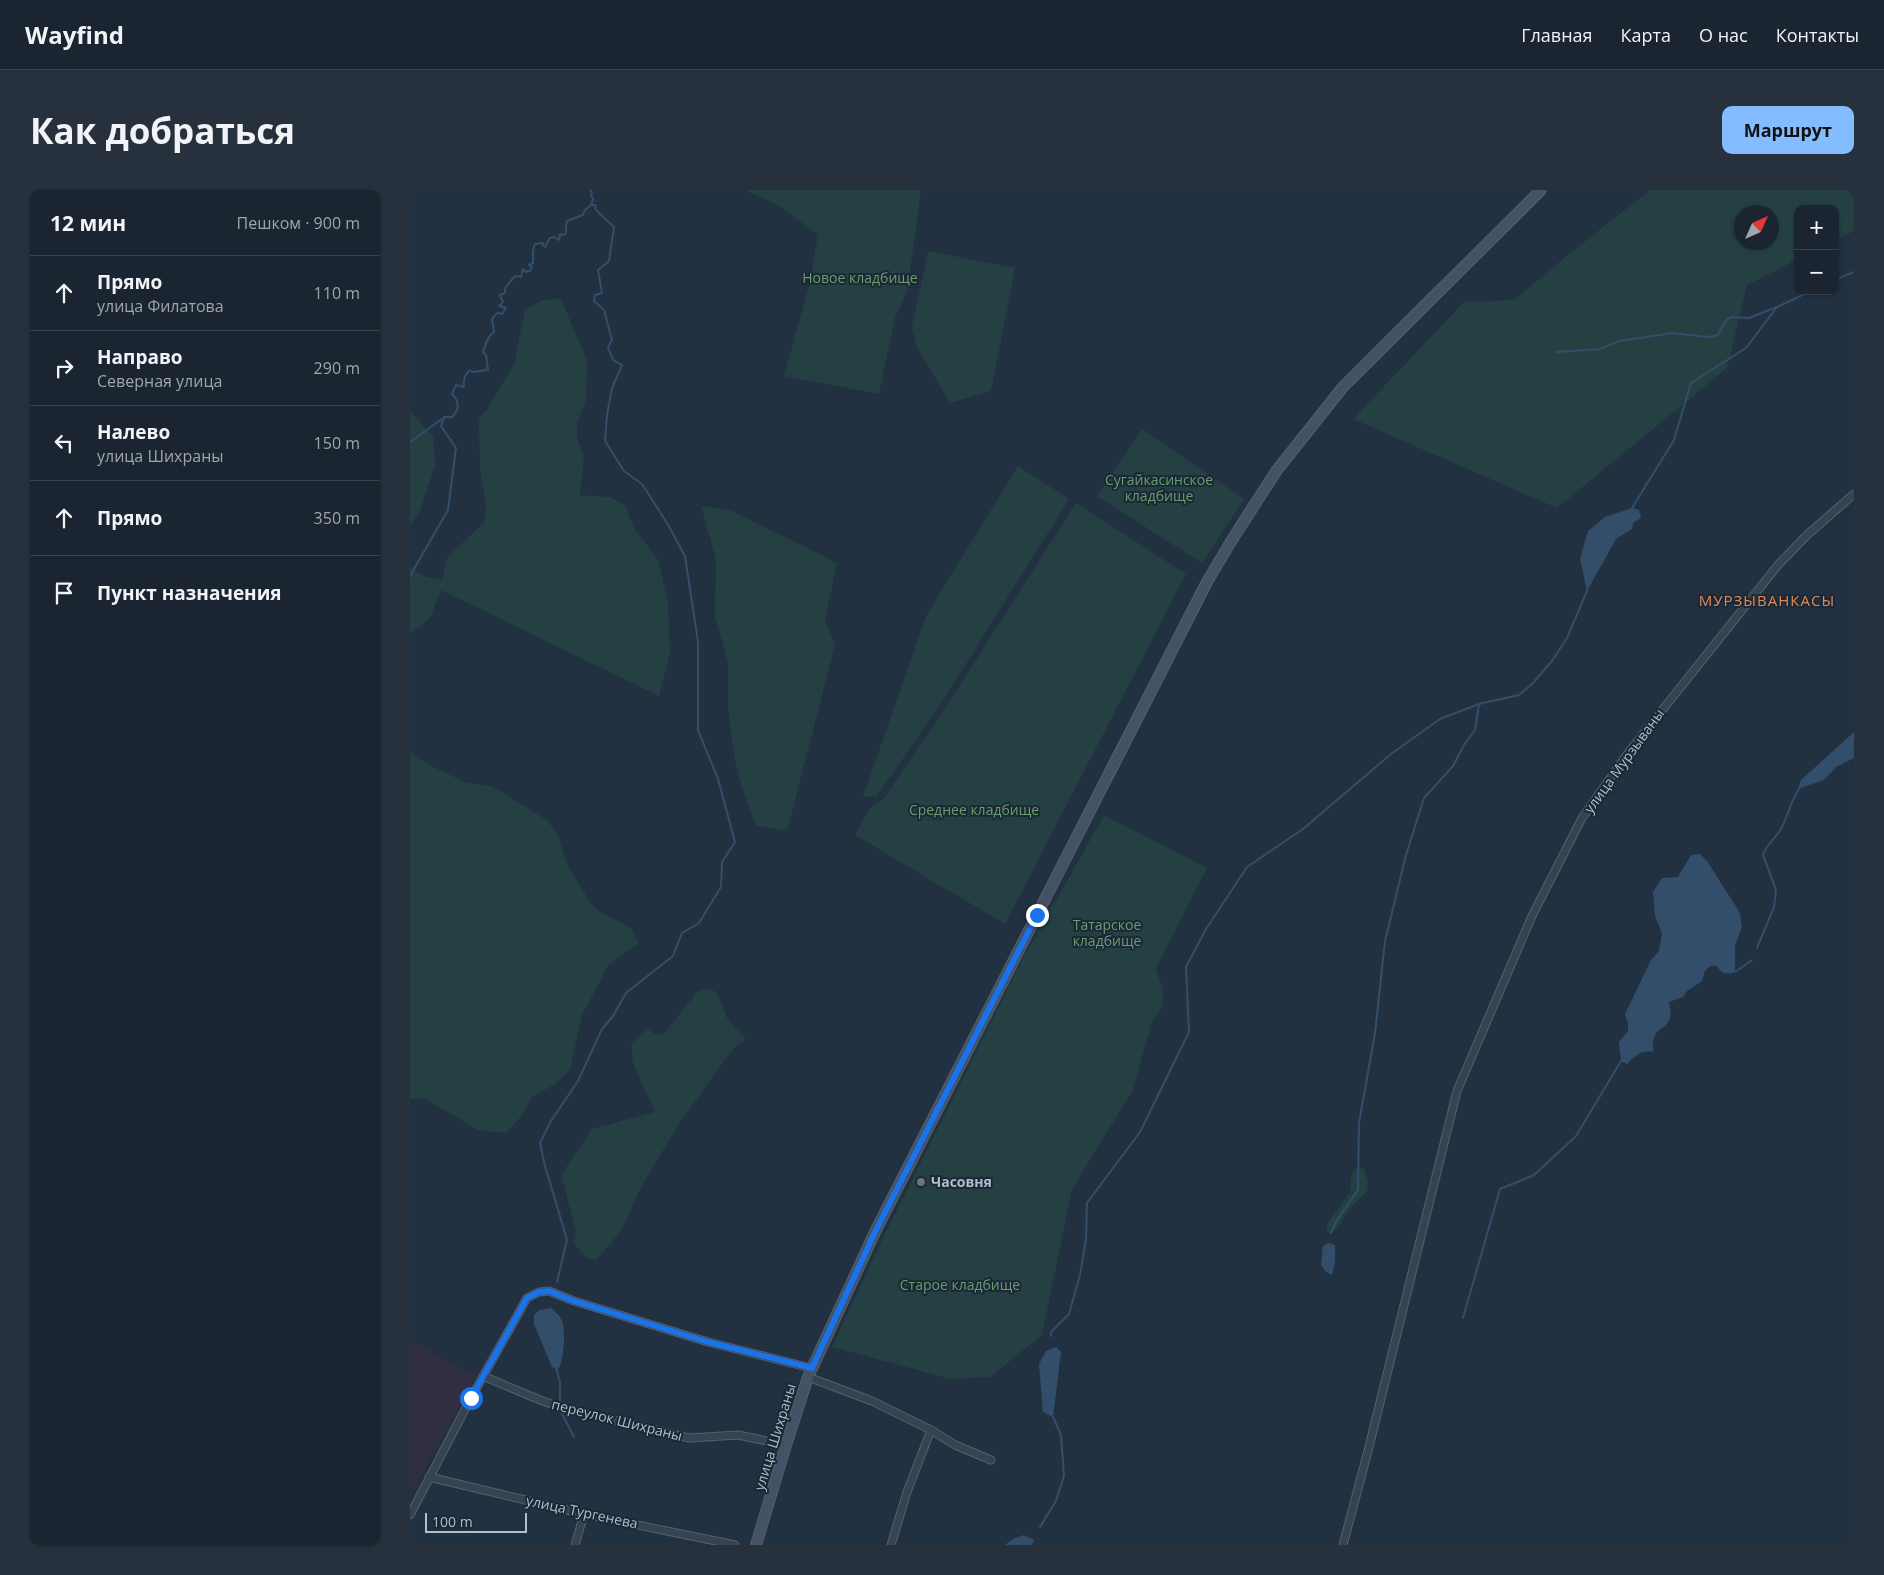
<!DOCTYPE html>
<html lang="ru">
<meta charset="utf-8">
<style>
:root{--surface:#1a2531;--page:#27313d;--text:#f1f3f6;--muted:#9fa5ab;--line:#38424d;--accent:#83bcff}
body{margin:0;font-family:"Open Sans",sans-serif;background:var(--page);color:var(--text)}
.controls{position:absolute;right:15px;top:15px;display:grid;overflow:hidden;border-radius:10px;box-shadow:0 1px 4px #0004}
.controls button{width:45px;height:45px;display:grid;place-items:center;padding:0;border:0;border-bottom:1px solid var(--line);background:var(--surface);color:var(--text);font:25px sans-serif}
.compass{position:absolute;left:1324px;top:15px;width:45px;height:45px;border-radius:50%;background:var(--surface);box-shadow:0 1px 4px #0004;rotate:45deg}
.scale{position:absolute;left:15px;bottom:12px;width:102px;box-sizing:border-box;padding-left:5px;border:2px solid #b2becb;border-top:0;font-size:14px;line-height:18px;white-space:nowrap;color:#b2becb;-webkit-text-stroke:4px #1b2835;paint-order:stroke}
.stop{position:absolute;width:15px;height:15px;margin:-11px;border:4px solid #1a73e8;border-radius:50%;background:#fff}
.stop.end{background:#1a73e8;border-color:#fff;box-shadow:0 1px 5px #0008}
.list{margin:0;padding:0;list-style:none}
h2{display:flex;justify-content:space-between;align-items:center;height:65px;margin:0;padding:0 20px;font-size:21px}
h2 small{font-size:16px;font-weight:400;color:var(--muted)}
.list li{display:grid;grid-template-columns:32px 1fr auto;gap:15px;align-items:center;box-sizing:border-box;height:75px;padding:0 20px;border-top:1px solid var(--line)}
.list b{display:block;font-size:19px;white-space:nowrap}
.list p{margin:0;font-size:16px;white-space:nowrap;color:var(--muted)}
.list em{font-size:16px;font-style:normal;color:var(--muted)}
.icon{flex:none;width:28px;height:28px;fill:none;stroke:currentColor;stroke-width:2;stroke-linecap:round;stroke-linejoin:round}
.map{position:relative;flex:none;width:1444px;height:1355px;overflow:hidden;border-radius:10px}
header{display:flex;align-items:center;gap:30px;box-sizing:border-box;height:70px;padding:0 25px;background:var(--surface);border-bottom:1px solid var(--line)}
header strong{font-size:24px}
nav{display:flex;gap:28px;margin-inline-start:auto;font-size:18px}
.intro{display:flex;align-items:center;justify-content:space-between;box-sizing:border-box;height:120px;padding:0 30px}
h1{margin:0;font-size:35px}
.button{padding:12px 22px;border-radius:10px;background:var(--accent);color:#111;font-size:18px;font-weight:700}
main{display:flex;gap:30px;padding:0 30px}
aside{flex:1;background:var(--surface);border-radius:10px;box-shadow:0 1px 4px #0004}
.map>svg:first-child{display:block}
.medical{fill:#302f41}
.green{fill:#244042;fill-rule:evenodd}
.water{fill:#334e6a}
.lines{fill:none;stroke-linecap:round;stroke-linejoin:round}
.stream{stroke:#334e6a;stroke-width:2}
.street-casing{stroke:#54616e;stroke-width:9}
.secondary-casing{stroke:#54616e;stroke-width:12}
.street{stroke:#364350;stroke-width:7}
.secondary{stroke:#435264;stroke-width:10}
.route{stroke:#1a73e8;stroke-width:6}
.worship-dot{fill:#6b7280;stroke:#1b2835;stroke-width:2}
.labels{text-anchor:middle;stroke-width:4;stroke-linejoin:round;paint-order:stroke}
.park-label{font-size:14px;fill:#679f6f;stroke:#1b2835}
.street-label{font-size:14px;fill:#b2becb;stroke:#1b2835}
.poi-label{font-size:14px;font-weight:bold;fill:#b2becb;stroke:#1b2835;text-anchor:start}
.neighbourhood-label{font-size:15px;letter-spacing:1px;fill:#e08958;stroke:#1b2835}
</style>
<header>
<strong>Wayfind</strong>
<nav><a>Главная</a><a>Карта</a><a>О нас</a><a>Контакты</a></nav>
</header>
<div class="intro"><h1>Как добраться</h1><a class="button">Маршрут</a></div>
<main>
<aside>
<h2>12 мин<small>Пешком · 900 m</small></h2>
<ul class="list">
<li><svg class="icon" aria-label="ahead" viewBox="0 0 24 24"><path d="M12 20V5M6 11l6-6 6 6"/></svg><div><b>Прямо</b><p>улица Филатова</p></div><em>110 m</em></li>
<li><svg class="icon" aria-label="right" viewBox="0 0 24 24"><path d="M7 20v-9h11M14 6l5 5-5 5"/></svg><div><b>Направо</b><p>Северная улица</p></div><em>290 m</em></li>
<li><svg class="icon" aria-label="left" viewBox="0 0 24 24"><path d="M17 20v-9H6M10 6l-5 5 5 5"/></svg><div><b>Налево</b><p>улица Шихраны</p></div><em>150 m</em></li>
<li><svg class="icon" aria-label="ahead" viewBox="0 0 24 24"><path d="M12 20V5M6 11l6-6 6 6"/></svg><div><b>Прямо</b></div><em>350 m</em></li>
<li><svg class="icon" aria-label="arrive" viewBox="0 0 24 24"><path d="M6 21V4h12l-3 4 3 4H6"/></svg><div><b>Пункт назначения</b></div></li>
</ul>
</aside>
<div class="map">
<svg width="1444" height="1355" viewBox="0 0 1444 1355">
<rect width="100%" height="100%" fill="#223141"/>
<!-- medical -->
<path class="medical" d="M0,1150L66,1186L0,1306Z"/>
<!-- green -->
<g class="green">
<path d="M335,0H511L497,102L485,128L469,204L374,186L399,96L408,45L371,17Z"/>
<path d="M1240,0H1444V41L1425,50V19H1388V69L1337,95L1317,178L1147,318L943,229L1054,112L1104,110L1159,64ZM1332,22H1362V52H1332Z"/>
<path d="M518,61L605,78L581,201L540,213L507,157L502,138Z"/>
<path d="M151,109L177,171L176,210L167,233V248L174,266L170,305L199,307L215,315L223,336L249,372L258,415L260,462L249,506L31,400L20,428L0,444V378L16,387L32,390L38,366L74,333L76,318L70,279L69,228L76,221L104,174L115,120L132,110Z"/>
<path d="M0,222L23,246L25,275L9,324L0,334Z"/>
<path d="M732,239L834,309L792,373L687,306Z"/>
<path d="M608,276L659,309L534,509L467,606L453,607L516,426Z"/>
<path d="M666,313L776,384L595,734L445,645L460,618L474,608L532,523Z"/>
<path d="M291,316L322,321L427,373L415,430L425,455L377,641L346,636L332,597L325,570L318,517V473L305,426L306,369Z"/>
<path d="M0,561L17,574L55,592L83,597L137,630L148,645L157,675L182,715L190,722L221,738L229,753L199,774L172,825L164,861L161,879L145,894L122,907L113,924L96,943L68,940L15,908L0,909Z"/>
<path d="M694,625L797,678L746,779C750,792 759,808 749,822C747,825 744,827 742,831L723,900L662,999L632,1145L580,1187L541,1189L422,1157L471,1052L616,762L627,744L631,731L648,707Z"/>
<path d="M301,798L309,807L318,830L336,849L323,859L270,932L231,997L211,1041L187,1069L176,1068L164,1053L166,1041L151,985L182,939L245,922L223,873L221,854L237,839L245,844L253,845L287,802Z"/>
<path d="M948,978L954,979L958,993L957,1001L940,1019L926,1039L921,1043L917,1042V1034L941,1001L940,992L943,980Z"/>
</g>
<!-- water -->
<g class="water">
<path d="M1222,318L1229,320L1231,328L1223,333L1222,339L1206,349L1177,401L1170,369L1178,341L1195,327Z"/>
<path d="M1444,542V568L1426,577L1414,590L1388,599L1391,590Z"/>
<path d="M1290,664L1297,671L1330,723L1332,737L1325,756V782C1316,785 1312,784 1307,776H1300L1295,781L1292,791L1277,801L1273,807L1259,812C1259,816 1262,823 1260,828C1255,844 1242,833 1243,862C1231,860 1226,865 1217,874L1211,871L1209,852L1218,841V833L1215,824L1241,770L1249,761L1252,743L1245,726L1243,702L1252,688L1268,687L1281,665Z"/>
<path d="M919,1053L925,1055V1072L922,1085L916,1082L911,1075L913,1056Z"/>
<path d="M141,1118C143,1120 148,1124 150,1127C157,1137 154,1168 149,1179L142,1177L124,1134V1125L129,1120Z"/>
<path d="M646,1157L651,1162L643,1227L633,1222L629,1174L636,1161Z"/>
<path d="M614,1345L624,1350L622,1355H595L603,1349Z"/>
</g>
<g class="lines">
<!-- stream -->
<g class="stream">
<path d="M1425,90L1444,82"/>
<path d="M1147,162L1190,159L1209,151L1263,143L1297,147L1308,145L1314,133L1320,127L1339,128L1367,117"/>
<path d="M0,252L32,229"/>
<path d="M1222,318L1264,250L1281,193L1336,158L1367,117L1401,101"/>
<path d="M0,386L38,320L46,258L31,236L34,227H42C50,219 49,211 42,204L46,195L54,197C53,190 54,185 60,180L63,182L78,180L76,165L73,162C76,155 76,148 84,142L82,129L87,123L92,124L96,118L89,116L93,112L90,105L95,103V98L105,86L111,87L113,79L116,82L121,80L122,77L119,75L123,73C123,67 122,60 125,54L133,53V55L135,57L140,48L144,47L149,50L150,44L154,45L156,43V36L157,31L173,25L175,20L181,15"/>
<path d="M1347,758L1364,717L1366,700L1353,665C1357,653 1368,647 1373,635C1379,622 1381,611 1389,599"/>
<path d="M1325,782L1342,770"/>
<path d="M921,1043L925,1033L948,1000L949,933L965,843L975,751L996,665L1014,608L1043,576L1054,555L1065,540L1069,514"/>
<path d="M147,1092L157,1050L135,976L130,953L141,931L168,891L192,839L203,826L216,803L263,766L272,743L289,733L311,697L312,672L325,652L308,589L288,540V452L275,366L257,333L232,294L214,281L195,251L197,225L202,198L212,175L203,170L198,157L202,150L194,120L184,111L185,105L192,103L188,80L199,71L204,37L186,20L185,15H181L183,9L181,5L182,2L180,0"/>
<path d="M1053,1128L1090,999L1124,985L1166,946L1211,871"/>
<path d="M641,1146V1142L659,1124L670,1085L676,1049L677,1013L730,942L779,842L776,777L796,739L837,677L893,639L981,564L1030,529L1069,514L1109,505L1122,494L1142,471L1157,448L1177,401"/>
<path d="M146,1178L150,1192V1215"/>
<path d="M150,1220L164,1247"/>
<path d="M630,1337L646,1311L654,1286L651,1245L643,1227"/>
</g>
<defs>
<g id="street">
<path d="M73,1186L130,1210L150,1217L279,1248L328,1245L376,1255"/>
<path d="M398,1187L462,1211L521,1240L545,1255L581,1270"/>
<path d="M19,1287L174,1324L325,1355"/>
<path d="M0,1325L61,1208L117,1108L129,1102L139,1101L164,1111L298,1152L401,1178"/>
<path d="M165,1355L174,1324"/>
<path d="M481,1355L497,1302L521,1240"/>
<path d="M933,1355L958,1261L1047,901L1122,726L1172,628L1218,563L1368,375L1397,345L1444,304"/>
</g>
<path id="secondary" d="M346,1355L376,1255L398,1187L466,1040L798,390L825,345L867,280L933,197L1131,0"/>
</defs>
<!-- street casing -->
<use href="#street" class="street-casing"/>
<!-- secondary casing -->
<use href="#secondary" class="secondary-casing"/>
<!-- street -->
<use href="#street" class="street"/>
<!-- secondary -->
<use href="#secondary" class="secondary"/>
</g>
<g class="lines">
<!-- route -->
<path class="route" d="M61,1208L117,1108L129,1102L139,1101L164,1111L298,1152L402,1178L466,1040L627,725"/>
</g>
<!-- markers -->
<circle class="worship-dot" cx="511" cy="992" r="5"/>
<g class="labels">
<!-- park labels -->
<g class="park-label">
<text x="450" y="93">Новое кладбище</text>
<text x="749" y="295">Сугайкасинское<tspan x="749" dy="16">кладбище</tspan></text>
<text x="564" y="625">Среднее кладбище</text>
<text x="697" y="740">Татарское<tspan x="697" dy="16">кладбище</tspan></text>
<text x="550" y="1100">Старое кладбище</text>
</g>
<!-- street labels -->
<g class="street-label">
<text transform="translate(1214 571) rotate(-54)" y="5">улица Мурзываны</text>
<text transform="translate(207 1230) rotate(14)" y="5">переулок Шихраны</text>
<text transform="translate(365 1247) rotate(-73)" y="5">улица Шихраны</text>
<text transform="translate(172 1322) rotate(12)" y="5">улица Тургенева</text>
</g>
<!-- poi labels -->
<g class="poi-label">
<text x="521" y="997">Часовня</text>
</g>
<!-- neighbourhood labels -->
<g class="neighbourhood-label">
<text x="1357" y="416">МУРЗЫВАНКАСЫ</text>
</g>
</g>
</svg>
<div class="controls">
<button>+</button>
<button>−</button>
</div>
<svg class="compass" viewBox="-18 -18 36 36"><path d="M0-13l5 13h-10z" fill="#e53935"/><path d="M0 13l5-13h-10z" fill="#9fa5ab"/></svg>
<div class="scale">100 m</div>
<div class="stop" style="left:61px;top:1208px"></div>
<div class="stop end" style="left:627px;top:725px"></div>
</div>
</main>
